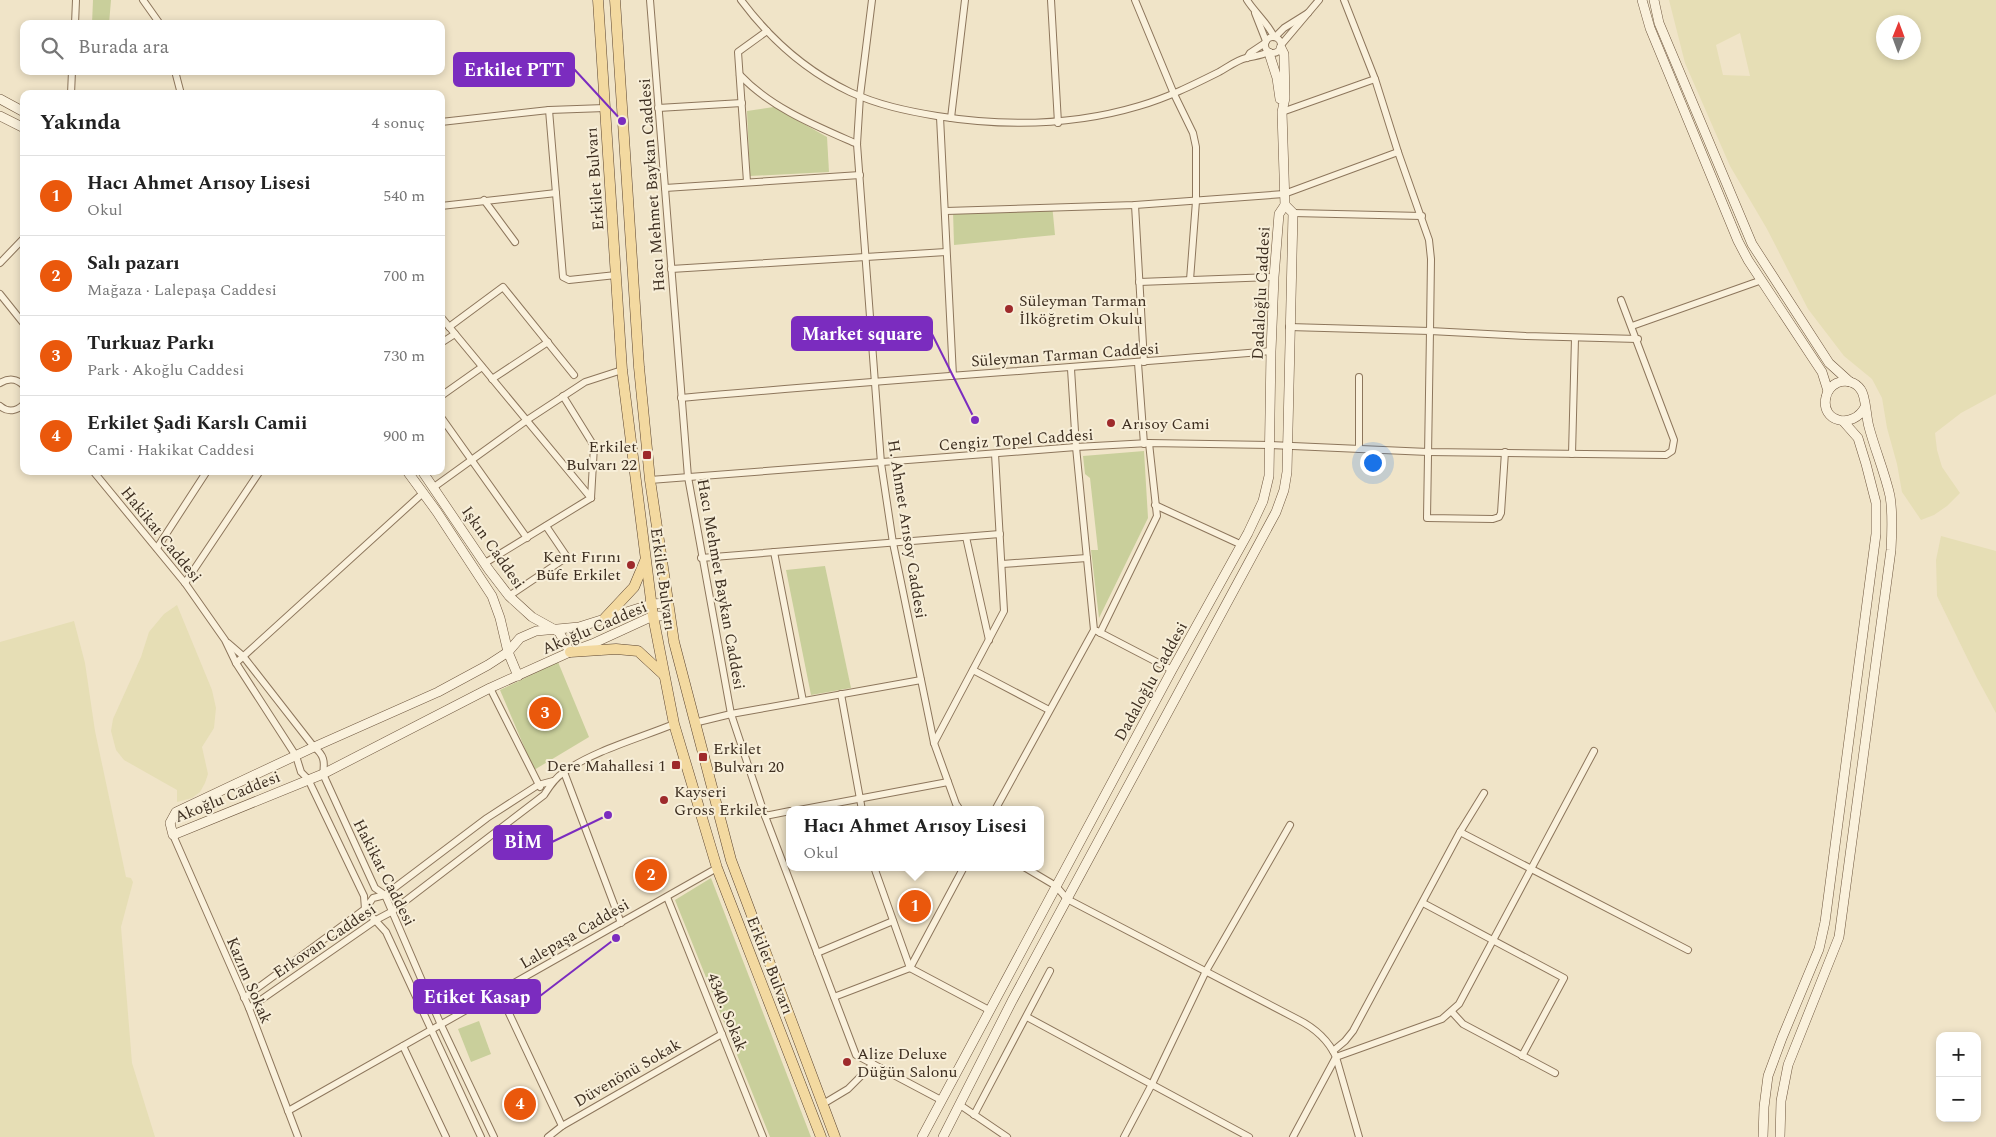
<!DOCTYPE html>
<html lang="tr">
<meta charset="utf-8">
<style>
:root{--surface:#fff;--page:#f2f2f2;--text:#222;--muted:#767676;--line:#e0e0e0;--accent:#ea580c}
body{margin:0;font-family:Spectral,serif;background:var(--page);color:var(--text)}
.controls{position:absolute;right:15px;bottom:15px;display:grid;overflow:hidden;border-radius:10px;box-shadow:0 2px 8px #0003}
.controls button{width:45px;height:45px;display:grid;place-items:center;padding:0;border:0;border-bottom:1px solid var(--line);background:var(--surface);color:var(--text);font:25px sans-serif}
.compass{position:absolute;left:1876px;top:15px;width:45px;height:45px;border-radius:50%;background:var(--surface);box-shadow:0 2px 8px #0003;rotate:1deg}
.you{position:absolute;left:1372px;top:462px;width:18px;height:18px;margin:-12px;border:4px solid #fff;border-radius:50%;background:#1a73e8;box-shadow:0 0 0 8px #1a73e833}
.badge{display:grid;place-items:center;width:32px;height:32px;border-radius:50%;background:var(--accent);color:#fff;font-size:16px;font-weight:700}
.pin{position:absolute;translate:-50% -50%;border:2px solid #fff;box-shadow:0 1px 5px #0006}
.popup{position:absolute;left:786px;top:806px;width:258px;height:65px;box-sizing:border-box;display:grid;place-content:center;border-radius:10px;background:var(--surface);filter:drop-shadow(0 1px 4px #0005);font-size:16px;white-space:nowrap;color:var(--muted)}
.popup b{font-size:19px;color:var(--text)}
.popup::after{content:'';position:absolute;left:50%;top:100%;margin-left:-10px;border:10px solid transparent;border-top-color:var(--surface)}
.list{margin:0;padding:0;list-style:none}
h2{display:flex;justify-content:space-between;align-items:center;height:65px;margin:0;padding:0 20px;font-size:21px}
h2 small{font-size:16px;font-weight:400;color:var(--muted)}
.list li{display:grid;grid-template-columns:32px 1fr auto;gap:15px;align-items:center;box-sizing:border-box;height:80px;padding:0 20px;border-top:1px solid var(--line)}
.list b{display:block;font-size:19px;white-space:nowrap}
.list p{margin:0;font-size:16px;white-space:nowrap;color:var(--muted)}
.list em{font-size:16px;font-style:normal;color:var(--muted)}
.icon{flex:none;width:28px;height:28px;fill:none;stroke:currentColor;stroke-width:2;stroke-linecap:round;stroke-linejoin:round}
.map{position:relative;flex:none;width:1996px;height:1137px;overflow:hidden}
.search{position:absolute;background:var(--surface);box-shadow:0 2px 8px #0003;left:20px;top:20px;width:425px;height:55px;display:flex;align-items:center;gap:12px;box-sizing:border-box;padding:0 18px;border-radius:10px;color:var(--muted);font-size:19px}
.panel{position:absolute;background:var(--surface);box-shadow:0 2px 8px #0003;left:20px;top:90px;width:425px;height:385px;border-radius:10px}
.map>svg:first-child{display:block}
.farmland{fill:#e6deb5;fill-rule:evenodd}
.green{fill:#c9cf9b}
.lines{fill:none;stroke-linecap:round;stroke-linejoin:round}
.street-casing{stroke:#8d765c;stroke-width:8}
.secondary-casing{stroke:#6f573f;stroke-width:10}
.primary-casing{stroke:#5b4430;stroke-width:11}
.street{stroke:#faf1dc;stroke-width:6}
.secondary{stroke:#faf1dc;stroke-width:9}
.primary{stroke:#f3d9a0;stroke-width:10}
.poi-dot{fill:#9e2a2b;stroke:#f7eed8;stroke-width:2}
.labels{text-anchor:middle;stroke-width:4;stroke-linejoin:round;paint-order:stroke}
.street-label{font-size:16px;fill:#3d2e20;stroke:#f7eed8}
.poi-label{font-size:16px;fill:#3d2e20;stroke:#f7eed8;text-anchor:start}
.leader{fill:none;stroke:#7b2cbf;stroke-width:2}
.callout-dot{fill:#7b2cbf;stroke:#f7eed8;stroke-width:2}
.callout{fill:#7b2cbf;stroke:#7b2cbf;stroke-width:2}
.callout-label{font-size:18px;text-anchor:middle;font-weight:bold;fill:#fff}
</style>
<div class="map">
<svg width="1996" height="1137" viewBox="0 0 1996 1137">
<rect width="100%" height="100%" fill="#f0e4c8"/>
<!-- farmland -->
<g class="farmland">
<path d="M1669,0H1996V394L1961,413L1935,433L1937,450L1942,467L1960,493L1947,506L1934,515L1921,520L1902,492L1897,464L1887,428L1882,398L1872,379L1844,356L1808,309L1767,229L1730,166L1685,63ZM1884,22H1914V52H1884ZM1740,33L1750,76L1723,75L1716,45Z"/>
<path d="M1941,536L1996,551V713L1976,676L1937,596L1936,560Z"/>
<path d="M177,605L212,690L216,708L214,728L202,747L208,774L205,783L200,792L192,798L177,802V790L124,760L116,750L111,731L113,719L141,657L149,632L164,614Z"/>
<path d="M74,621L85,663L95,731L126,877L131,878L133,882L121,927L132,1063L155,1137H0V642Z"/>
</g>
<!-- green -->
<g class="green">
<path d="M93,0H111L109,24H92Z"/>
<path d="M774,107L827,137L829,172L750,176L747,111Z"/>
<path d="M1052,204L1055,235L954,245L953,211Z"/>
<path d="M1144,451L1148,518L1099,618L1091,550H1098L1090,478L1085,474L1083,456Z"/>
<path d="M825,566L851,688L811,695L786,570Z"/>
<path d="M558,662L589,737L534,770L500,690Z"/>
<path d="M711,878L811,1137H770L675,900Z"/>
<path d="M479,1021L491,1054L471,1062L458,1029Z"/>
</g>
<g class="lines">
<defs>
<g id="street">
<path d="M143,0L160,24"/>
<path d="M650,0L688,477L731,714L765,816L856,1055L941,1100"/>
<path d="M741,0C770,39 806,71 850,92C878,105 907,111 937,116C1006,127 1072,126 1139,106C1167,98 1193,85 1219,72C1228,67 1237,60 1246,58C1254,56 1261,56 1268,52"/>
<path d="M872,0L860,96L857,144L881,463L893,543L934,743L956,804L960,810"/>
<path d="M1051,0L1058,123"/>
<path d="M1135,0L1174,94L1193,133L1196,147V201L1190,280"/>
<path d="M1247,0C1255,13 1268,23 1274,37"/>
<path d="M1255,13L1266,41"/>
<path d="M75,24L76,0"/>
<circle cx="1273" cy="45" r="8"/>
<path d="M1275,37L1284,28L1308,13"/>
<path d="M1281,45L1319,0"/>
<path d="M1247,58L1250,53L1265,43"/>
<path d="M175,71L181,94"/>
<path d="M740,75C771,108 816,126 857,144"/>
<path d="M1375,79L1398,152L1429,240L1431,259L1430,331L1526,336L1638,339"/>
<path d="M71,94L72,71"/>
<path d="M658,108L742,103"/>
<path d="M549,110L563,277L569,280L616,275"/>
<path d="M1282,112L1375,79L1344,0"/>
<path d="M940,117L953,376"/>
<path d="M951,118L965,0"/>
<path d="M441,122L549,110L605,108"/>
<path d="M747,182L738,52L767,31"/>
<path d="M665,188L860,175"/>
<path d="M484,200L515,242"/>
<path d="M1135,205L1144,362"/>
<path d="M441,206L556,193"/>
<path d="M946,211L1135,205L1284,194L1398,152"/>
<path d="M1293,213L1422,216"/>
<path d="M0,263L24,238"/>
<path d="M671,269L946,252"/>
<path d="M1139,282L1274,277"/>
<path d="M0,294L24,324"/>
<path d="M441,317L591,498"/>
<path d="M1632,326L1762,280"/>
<path d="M449,327L503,287L574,375"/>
<path d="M1289,327L1430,331L1427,518L1493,519L1499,517L1501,513L1505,452"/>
<path d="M441,343L455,334"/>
<path d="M1138,363L1144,444"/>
<path d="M1359,377V449"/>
<path d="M492,379L548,342"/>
<path d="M0,383C8,378 17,378 24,386"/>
<path d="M441,396L482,367"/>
<path d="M563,396L594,446L591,498"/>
<path d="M681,398C878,380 1074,368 1271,351"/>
<path d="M0,406C8,413 17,411 24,404"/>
<path d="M441,417L527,538"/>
<path d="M1572,454L1575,338"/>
<path d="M93,471L185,583L225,640L236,663L296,756L301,772L308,779L364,896L365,909L386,932L481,1137"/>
<path d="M650,480L1076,447L1149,443L1270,445L1428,452L1666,455L1672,451L1674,440L1621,300"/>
<path d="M434,487L527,420L585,382L622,370"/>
<path d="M1155,505L1242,545"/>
<path d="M966,537L989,640"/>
<path d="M157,548L207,471"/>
<path d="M774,552L803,701"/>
<path d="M701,558L1000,534"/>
<path d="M485,563L591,498"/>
<path d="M1002,564L1087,558"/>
<path d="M185,583L260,471"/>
<path d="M509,596L567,557L546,526"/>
<path d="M1097,631L1172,670"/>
<path d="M1100,633L1157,516L1149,443"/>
<path d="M228,643L243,656L314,747C324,755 325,761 323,774L375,888L385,895L441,1025L494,1137"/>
<path d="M236,663L423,493"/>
<path d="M973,670L1049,710"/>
<path d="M490,688L540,787"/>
<path d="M841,694L862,810"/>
<path d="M694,723L731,714L921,680"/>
<path d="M934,743L1004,611L995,454"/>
<path d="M564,772L621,923"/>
<path d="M799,810L948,782"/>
<path d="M995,810L1094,630L1076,447L1071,369"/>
<path d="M765,816L790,811"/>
<path d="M1460,832L1688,950"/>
<path d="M173,835L249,1008L298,1137"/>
<path d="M874,867L910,968L989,1010"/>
<path d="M1024,867L1056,886L1067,899L1297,1019C1315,1028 1328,1039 1336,1057L1359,1137"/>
<path d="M667,897L763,1137"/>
<path d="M1423,903L1564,978L1522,1056"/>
<path d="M817,953L893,921"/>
<path d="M499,992L562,1126"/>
<path d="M834,997L910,968L964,867"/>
<path d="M244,998L365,909L373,898L385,895L487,818L538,785L553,781"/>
<path d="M249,1008L376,920L391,912L544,795C550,786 555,778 564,772C593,751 640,738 674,724"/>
<path d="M1452,1012L1463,1024L1555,1073"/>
<path d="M1027,1017L1249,1137"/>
<path d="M403,1046L446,1137"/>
<path d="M1333,1051L1345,1041L1353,1031L1460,832L1484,793"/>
<path d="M823,1104L848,1089L873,1064"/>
<path d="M960,1105L1007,1137"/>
<path d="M288,1111L717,868"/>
<path d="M974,1115L1050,971"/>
<path d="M548,1137L562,1126L722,1034"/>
<path d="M1124,1137L1152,1084L1206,971L1290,825"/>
<path d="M1293,1137L1336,1057L1442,1019L1459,1004L1594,751"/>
</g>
<g id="secondary">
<path d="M1642,0L1650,28L1738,241L1748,260L1814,360L1822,372L1828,391"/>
<path d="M1654,0L1659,23L1752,244L1829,363L1850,382"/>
<path d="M1269,53L1277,78L1280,99"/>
<path d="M0,99L24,112"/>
<path d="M0,116L24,128"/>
<path d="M407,471L437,512L492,596L500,618L508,652L518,676"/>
<path d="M422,471L489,570L509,596L532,617L559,632L570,652"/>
<path d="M668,603L652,604L579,627L536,631L520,638L508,652L488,665L438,692L314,747L176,812L170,823L173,835L323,774L490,688L570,652L592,644L653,616H670"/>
<path d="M922,1137L1172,670L1248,533L1263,501L1269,476L1271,351L1274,277L1279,214L1285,205L1282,112L1285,98L1284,54L1281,48"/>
<path d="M943,1137L1012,1001L1276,512L1284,490L1287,472L1293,213L1285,205"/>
<path d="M1763,1137L1764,1107L1768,1076L1782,1038L1819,949L1825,922L1876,534V503L1866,464L1858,438L1843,421"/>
<path d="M1780,1137L1781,1101L1788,1065L1839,937L1891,550C1892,532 1893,514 1890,496C1885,473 1875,450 1869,427C1866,417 1866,396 1861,390C1856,382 1846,379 1837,383C1832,385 1827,391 1826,397C1820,422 1853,430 1865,407"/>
</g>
<g id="primary">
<path d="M598,0L622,370L653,616L674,724L717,868L821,1137"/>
<path d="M615,0L639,367L650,480L674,642L731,860L835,1137"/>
<path d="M605,618L634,587L645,561"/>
<path d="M570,652L616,649L638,651L664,675"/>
</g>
</defs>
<!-- street casing -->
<use href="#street" class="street-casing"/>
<!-- secondary casing -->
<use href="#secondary" class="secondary-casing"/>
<!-- primary casing -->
<use href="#primary" class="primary-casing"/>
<!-- street -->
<use href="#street" class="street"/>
<!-- secondary -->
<use href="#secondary" class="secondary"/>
<!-- primary -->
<use href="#primary" class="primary"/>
</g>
<!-- markers -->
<g class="poi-dot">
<circle cx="1009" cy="309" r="5"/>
<circle cx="1111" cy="423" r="5"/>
<rect x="642" y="450" width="10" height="10" rx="2.5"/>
<circle cx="631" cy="565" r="5"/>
<rect x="698" y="752" width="10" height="10" rx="2.5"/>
<rect x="671" y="760" width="10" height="10" rx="2.5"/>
<circle cx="664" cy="800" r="5"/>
<circle cx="847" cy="1062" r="5"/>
</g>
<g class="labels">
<!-- street labels -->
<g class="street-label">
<text transform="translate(594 179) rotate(-94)" y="6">Erkilet Bulvarı</text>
<text transform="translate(651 185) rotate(-94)" y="6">Hacı Mehmet Baykan Caddesi</text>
<text transform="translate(1260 293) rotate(-87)" y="6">Dadaloğlu Caddesi</text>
<text transform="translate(1065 354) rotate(-4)" y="6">Süleyman Tarman Caddesi</text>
<text transform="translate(1016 439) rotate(-4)" y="6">Cengiz Topel Caddesi</text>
<text transform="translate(908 529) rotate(81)" y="6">H. Ahmet Arısoy Caddesi</text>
<text transform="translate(162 534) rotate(51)" y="6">Hakikat Caddesi</text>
<text transform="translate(494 547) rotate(55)" y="6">Işkın Caddesi</text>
<text transform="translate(664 579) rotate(82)" y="6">Erkilet Bulvarı</text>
<text transform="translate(722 584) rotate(80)" y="6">Hacı Mehmet Baykan Caddesi</text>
<text transform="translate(594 627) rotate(-23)" y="6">Akoğlu Caddesi</text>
<text transform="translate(1150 681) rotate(-61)" y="6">Dadaloğlu Caddesi</text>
<text transform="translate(227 796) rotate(-22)" y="6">Akoğlu Caddesi</text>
<text transform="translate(385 872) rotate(63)" y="6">Hakikat Caddesi</text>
<text transform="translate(574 933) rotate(-30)" y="6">Lalepaşa Caddesi</text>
<text transform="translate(324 940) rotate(-34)" y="6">Erkovan Caddesi</text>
<text transform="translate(771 965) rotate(69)" y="6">Erkilet Bulvarı</text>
<text transform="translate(250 980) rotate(67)" y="6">Kazım Sokak</text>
<text transform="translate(728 1012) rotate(68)" y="6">4340. Sokak</text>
<text transform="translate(627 1072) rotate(-30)" y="6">Düvenönü Sokak</text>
</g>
<!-- poi labels -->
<g class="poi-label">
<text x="1019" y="306">Süleyman Tarman<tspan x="1019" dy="18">İlköğretim Okulu</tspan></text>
<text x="1121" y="429">Arısoy Cami</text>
<text x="637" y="452" text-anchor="end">Erkilet<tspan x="637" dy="18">Bulvarı 22</tspan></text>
<text x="621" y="562" text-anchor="end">Kent Fırını<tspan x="621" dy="18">Büfe Erkilet</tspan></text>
<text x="713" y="754">Erkilet<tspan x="713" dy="18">Bulvarı 20</tspan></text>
<text x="666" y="771" text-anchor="end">Dere Mahallesi 1</text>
<text x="674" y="797">Kayseri<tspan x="674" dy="18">Gross Erkilet</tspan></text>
<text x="857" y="1059">Alize Deluxe<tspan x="857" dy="18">Düğün Salonu</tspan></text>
</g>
</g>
<!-- callouts -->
<path class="leader" d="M622 121L574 69M975 420L932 334M608 815L552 842M616 938L540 996"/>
<g class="callout-dot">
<circle cx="622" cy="121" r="5"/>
<circle cx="975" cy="420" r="5"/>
<circle cx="608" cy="815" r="5"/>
<circle cx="616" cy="938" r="5"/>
</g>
<g class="callout">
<rect x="454" y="53" width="120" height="33" rx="5"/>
<rect x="792" y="317" width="140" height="33" rx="5"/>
<rect x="494" y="826" width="58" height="33" rx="5"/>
<rect x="414" y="980" width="126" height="33" rx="5"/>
</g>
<g class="callout-label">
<text x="514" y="76">Erkilet PTT</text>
<text x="862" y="340">Market square</text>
<text x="523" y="848">BİM</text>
<text x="477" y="1003">Etiket Kasap</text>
</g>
</svg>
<div class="controls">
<button>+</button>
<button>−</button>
</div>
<svg class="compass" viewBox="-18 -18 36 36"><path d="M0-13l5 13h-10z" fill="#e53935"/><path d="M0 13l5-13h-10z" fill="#767676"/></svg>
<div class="you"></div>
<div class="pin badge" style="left:915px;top:906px">1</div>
<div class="popup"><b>Hacı Ahmet Arısoy Lisesi</b>Okul</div>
<div class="pin badge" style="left:651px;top:875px">2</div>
<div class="pin badge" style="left:545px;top:713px">3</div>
<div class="pin badge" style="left:520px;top:1104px">4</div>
<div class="search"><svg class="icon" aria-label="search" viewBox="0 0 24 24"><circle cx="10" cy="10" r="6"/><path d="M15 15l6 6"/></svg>Burada ara</div>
<section class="panel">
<h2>Yakında<small>4 sonuç</small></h2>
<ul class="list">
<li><span class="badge">1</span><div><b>Hacı Ahmet Arısoy Lisesi</b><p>Okul</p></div><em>540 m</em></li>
<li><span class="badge">2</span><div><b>Salı pazarı</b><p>Mağaza · Lalepaşa Caddesi</p></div><em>700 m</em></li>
<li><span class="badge">3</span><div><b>Turkuaz Parkı</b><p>Park · Akoğlu Caddesi</p></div><em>730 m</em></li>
<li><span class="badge">4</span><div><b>Erkilet Şadi Karslı Camii</b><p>Cami · Hakikat Caddesi</p></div><em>900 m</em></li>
</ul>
</section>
</div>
